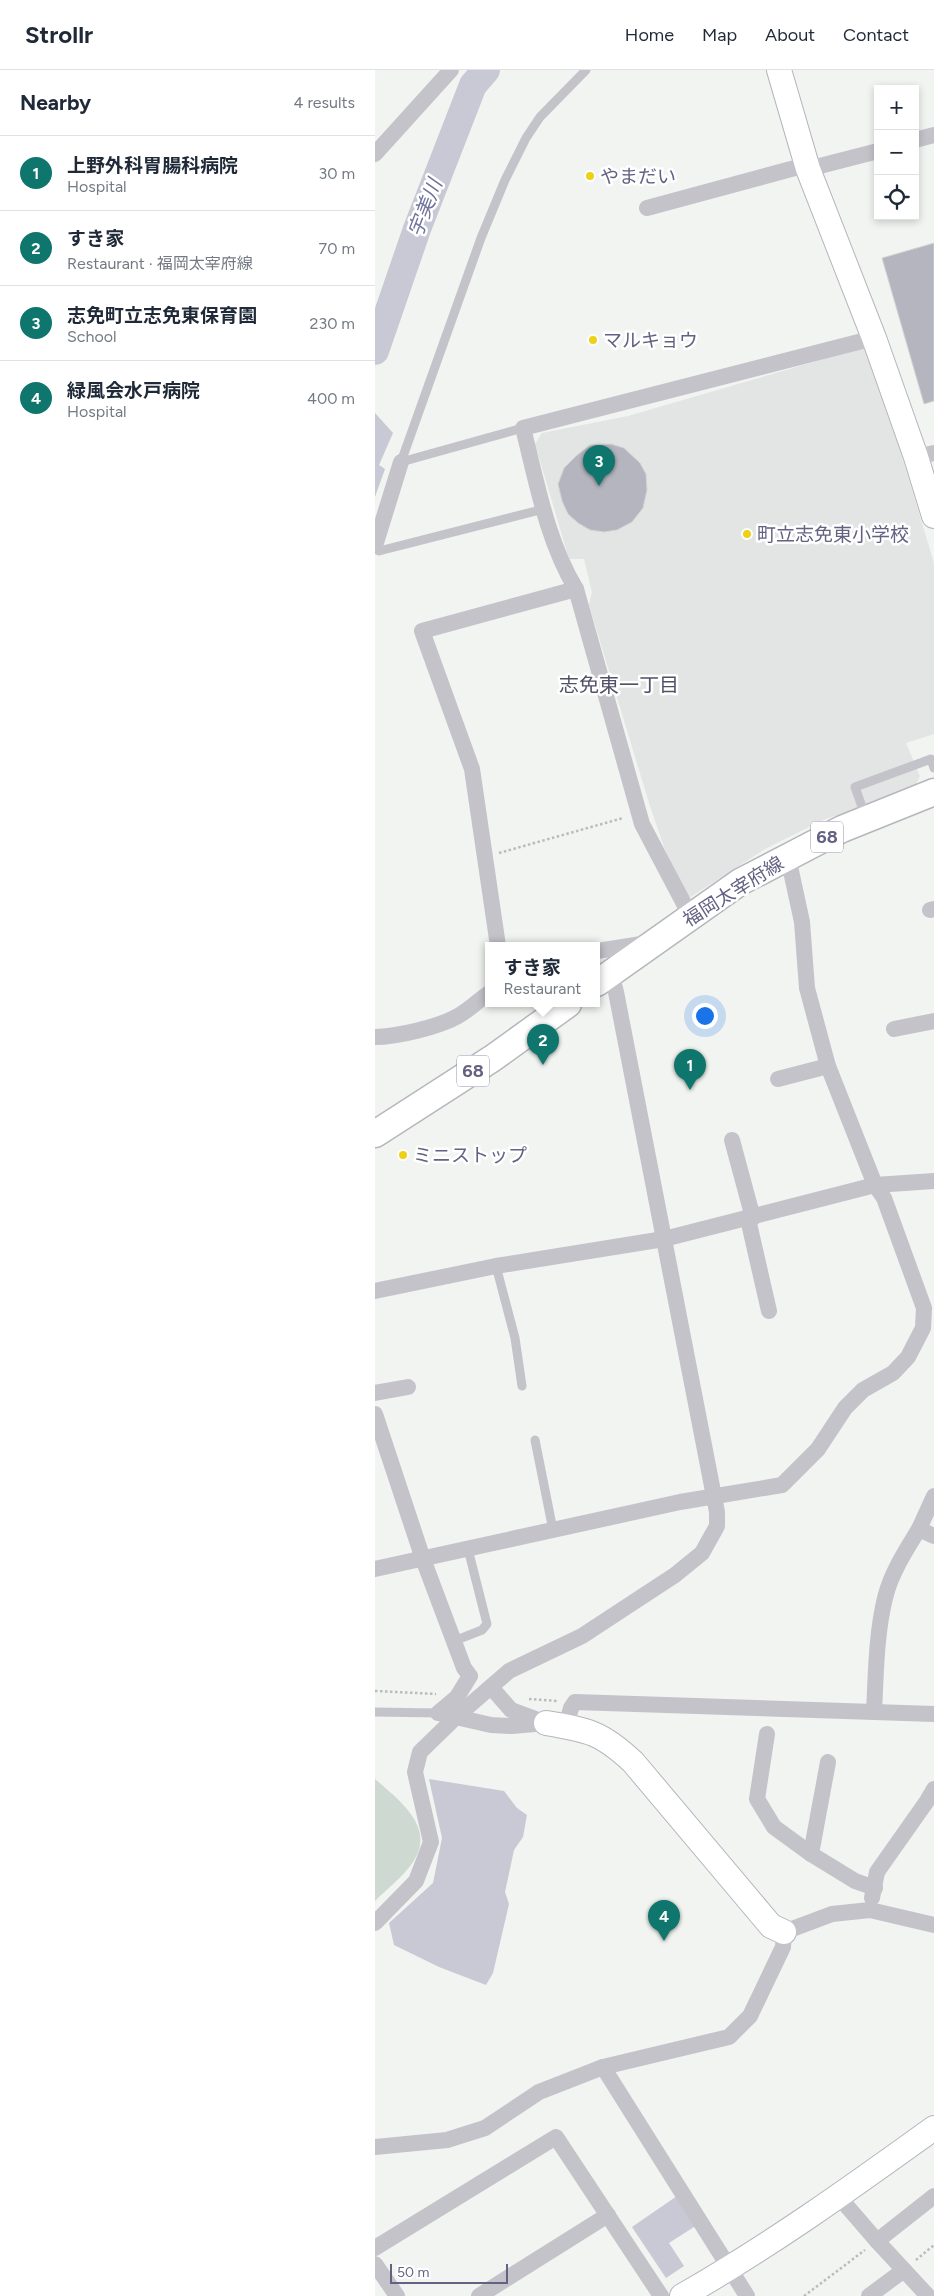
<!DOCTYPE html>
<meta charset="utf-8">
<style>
:root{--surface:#fff;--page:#f6f6f7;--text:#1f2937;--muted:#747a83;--line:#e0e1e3;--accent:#0f766e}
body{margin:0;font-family:Figtree,"Noto Sans JP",sans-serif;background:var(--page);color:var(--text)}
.controls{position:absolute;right:15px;top:15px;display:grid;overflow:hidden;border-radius:0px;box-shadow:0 2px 8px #0003}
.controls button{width:45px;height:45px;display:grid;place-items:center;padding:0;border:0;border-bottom:1px solid var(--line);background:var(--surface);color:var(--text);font:25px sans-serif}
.scale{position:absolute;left:15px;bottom:12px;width:118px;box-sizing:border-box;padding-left:5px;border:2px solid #646183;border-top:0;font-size:14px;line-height:18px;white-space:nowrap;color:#646183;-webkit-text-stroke:4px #fff;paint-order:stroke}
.you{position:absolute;left:329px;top:945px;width:18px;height:18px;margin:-12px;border:4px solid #fff;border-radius:50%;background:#1a73e8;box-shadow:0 0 0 8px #1a73e833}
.badge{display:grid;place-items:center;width:32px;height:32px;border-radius:50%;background:var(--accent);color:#fff;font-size:16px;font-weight:700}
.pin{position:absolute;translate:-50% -41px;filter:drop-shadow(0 1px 2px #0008)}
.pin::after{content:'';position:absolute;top:26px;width:18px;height:15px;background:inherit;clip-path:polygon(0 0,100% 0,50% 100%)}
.popup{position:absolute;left:110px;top:872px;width:115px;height:65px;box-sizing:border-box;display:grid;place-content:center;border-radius:0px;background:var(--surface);filter:drop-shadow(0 1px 4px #0005);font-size:16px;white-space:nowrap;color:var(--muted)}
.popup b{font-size:19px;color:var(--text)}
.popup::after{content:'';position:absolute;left:50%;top:100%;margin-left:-10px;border:10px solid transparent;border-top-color:var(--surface)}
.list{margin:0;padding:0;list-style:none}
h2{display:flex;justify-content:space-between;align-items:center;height:65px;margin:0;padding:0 20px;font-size:21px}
h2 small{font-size:16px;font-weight:400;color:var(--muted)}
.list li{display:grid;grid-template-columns:32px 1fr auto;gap:15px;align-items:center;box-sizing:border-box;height:75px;padding:0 20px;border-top:1px solid var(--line)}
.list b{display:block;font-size:19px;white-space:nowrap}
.list p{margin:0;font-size:16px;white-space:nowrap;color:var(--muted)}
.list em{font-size:16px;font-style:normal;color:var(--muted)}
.icon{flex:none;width:28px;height:28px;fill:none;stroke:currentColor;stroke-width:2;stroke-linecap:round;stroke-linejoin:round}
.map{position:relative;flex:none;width:559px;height:2226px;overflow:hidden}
header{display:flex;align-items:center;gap:30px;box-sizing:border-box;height:70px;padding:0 25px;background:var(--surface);border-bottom:1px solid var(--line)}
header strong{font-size:24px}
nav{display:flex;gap:28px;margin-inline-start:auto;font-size:18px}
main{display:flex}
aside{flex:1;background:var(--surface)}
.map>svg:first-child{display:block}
.built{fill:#e2e5e3}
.green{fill:#ced9d2}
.water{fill:#c8c9d4}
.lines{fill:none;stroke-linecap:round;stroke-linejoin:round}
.river{stroke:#c8c9d4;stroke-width:28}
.building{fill:#b5b5bf;stroke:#d4d5d3}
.secondary-casing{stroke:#b6b5bf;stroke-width:26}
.primary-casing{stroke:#b7b6be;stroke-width:29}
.path{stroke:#bbbabf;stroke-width:2.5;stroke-dasharray:2.5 2.5;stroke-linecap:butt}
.lane{stroke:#c4c3ca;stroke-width:9}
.street{stroke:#c4c3ca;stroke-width:16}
.secondary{stroke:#fff;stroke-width:24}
.primary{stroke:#fff;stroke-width:26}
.poi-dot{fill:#edd116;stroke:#fff;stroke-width:2}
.labels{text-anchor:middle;stroke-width:5;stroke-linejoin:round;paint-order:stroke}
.shield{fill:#fff;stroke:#9290a8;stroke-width:1}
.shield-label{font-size:18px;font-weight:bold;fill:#646183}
.poi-label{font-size:19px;fill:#646183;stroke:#fff;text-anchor:start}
.street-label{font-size:19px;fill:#646183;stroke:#fff}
.water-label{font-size:20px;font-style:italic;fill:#6f749c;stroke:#fff}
.neighbourhood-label{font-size:20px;fill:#515067;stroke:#fff}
</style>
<header>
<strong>Strollr</strong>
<nav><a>Home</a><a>Map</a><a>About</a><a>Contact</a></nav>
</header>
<main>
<aside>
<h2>Nearby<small>4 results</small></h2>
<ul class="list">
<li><span class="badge">1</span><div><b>上野外科胃腸科病院</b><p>Hospital</p></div><em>30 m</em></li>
<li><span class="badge">2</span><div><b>すき家</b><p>Restaurant · 福岡太宰府線</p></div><em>70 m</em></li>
<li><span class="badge">3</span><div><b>志免町立志免東保育園</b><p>School</p></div><em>230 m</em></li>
<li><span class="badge">4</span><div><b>緑風会水戸病院</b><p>Hospital</p></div><em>400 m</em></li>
</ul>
</aside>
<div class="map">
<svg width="559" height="2226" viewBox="0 0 559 2226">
<rect width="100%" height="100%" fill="#f1f4f0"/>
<!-- built -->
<path class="built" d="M494,276L559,493V664L531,673L545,706L539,719L448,750L390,779L314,828L290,780L274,733L214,535L217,522L209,489H194L160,374L167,363L253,346Z"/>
<!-- green -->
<path class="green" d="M0,1709C24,1730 64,1759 36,1795C26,1808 12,1819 0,1831Z"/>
<!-- water -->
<g class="water">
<path d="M0,343L18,363L4,395L10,399L0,427Z"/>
<path d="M54,1709L129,1721L142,1738L152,1745L148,1767L139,1780L130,1822L134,1834L118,1903L111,1915L64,1897L19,1875L14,1853L58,1813L67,1768Z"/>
<path d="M302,2126L322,2155L294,2173L309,2196L291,2208L257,2157Z"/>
</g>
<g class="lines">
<!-- river -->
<path class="river" d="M0,281L42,159L98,15L111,0"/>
</g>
<!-- building -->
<g class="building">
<path d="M559,173V331L549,334L507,188Z"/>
<path d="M236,374L249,378L265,393L271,404L272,420L268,438L257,452L242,460L229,462L215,460L203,453L193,444L187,431L183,414L189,398L201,386L215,375Z"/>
</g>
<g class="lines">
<defs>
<g id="secondary">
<path d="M404,0L433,99L499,268L541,387L559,446"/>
<path d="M171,1653C213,1660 226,1662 258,1692L396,1856L409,1862"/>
<path d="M307,2226C395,2176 477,2117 559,2058"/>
</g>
<g id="primary">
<path d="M222,913L365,812L467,759L559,722"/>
<path d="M0,1064L118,988L193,934"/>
</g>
</defs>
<!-- secondary casing -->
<use href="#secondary" class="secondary-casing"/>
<!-- primary casing -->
<use href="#primary" class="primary-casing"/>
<!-- path -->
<g class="path">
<path d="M124,783L248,748"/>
<path d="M0,1621L61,1624"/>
<path d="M154,1629L183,1631"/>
<path d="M541,2190L559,2175"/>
<path d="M429,2226L490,2180"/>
</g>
<!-- lane -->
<g class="lane">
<path d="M26,392L106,168L130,110L151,68L165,47L211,0"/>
<path d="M26,392L148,358"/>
<path d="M0,479L4,481L169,439"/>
<path d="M491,748L480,717L556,689L559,698"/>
<path d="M121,1196L140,1268L147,1316"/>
<path d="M160,1370L178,1460"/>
<path d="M79,1571L107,1560L112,1554L93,1479"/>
<path d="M0,1642L63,1643"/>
</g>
<!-- street -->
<g class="street">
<path d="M540,70L559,65"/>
<path d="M0,84L76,0"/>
<path d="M433,99L503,81"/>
<path d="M272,138L431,95"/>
<path d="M541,387L559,383"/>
<path d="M0,476L26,392"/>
<path d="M555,840L559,839"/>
<path d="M316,847L267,754L201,519C172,471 162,413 148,358L499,268"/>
<path d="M123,876L97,699L47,561L201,519"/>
<path d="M222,881L273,873"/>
<path d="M519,959L559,951"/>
<path d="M0,967C21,967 64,957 83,946C94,940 104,930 114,923"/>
<path d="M403,1009L453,996"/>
<path d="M357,1070L378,1148"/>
<path d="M373,1149L394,1241"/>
<path d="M0,1221L121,1196L289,1169L500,1115L559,1111"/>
<path d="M0,1323L33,1317"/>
<path d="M0,1344L48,1489L89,1598L95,1606L82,1627L63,1643L116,1655L137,1656L171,1653"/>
<path d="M544,1459L559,1426"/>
<path d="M0,1499L305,1432L407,1415L443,1379L470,1338L488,1320L518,1303L533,1287L548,1258L549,1238L509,1128L500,1115L453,996L432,918L427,852L413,787"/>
<path d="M116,1617L136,1640L166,1651"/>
<path d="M499,1642C501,1604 501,1565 510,1528C516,1503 531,1480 544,1459L559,1466"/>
<path d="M191,1656L196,1638L200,1632L559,1644"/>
<path d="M392,1664L382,1729L399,1757L436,1784L480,1811L500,1818"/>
<path d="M436,1784L453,1692"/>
<path d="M497,1828L502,1802L552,1731L559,1719"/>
<path d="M0,1853L41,1811L56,1772L40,1702L45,1682L81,1647L134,1601L207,1566L300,1505L327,1483L342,1456V1442L241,922L236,903"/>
<path d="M228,1997L372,2226"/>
<path d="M0,2077L72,2070L110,2058L164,2022L228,1997L354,1967L375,1946L408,1877L409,1862L457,1844L495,1840L559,1855"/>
<path d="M464,2127L502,2171L559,2126"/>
<path d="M502,2171L553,2226"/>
<path d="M0,2178L181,2067L286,2226"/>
<path d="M0,2194L22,2226"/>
<path d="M104,2226L233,2145"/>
<path d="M494,2226L529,2200"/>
</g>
<!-- secondary -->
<use href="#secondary" class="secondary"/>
<!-- primary -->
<use href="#primary" class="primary"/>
</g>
<!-- markers -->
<g class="poi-dot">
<circle cx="215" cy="106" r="5"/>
<circle cx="218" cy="270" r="5"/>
<circle cx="372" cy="464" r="5"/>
<circle cx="28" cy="1085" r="5"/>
</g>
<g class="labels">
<!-- shield labels -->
<g class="shield">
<rect x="436" y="751.5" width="32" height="31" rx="4"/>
<rect x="82" y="985.5" width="32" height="31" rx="4"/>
</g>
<g class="shield-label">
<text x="452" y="773">68</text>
<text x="98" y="1007">68</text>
</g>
<!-- poi labels -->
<g class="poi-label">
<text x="225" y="113">やまだい</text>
<text x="228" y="277">マルキョウ</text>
<text x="382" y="471">町立志免東小学校</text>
<text x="38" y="1092">ミニストップ</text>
</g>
<!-- street labels -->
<g class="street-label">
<text transform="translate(358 821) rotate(-32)" y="7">福岡太宰府線</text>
</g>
<!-- water labels -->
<g class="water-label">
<text transform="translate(50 138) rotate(-69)" y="7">宇美川</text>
</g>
<!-- neighbourhood labels -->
<g class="neighbourhood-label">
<text x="244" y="622">志免東一丁目</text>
</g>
</g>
</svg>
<div class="controls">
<button>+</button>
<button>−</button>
<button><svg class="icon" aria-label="locate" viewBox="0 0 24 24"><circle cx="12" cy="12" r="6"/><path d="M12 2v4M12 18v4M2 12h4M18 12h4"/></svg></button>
</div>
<div class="scale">50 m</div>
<div class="you"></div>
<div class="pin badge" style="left:315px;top:1020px">1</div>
<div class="pin badge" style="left:168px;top:995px">2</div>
<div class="popup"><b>すき家</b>Restaurant</div>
<div class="pin badge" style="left:224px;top:416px">3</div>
<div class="pin badge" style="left:289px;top:1871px">4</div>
</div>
</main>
